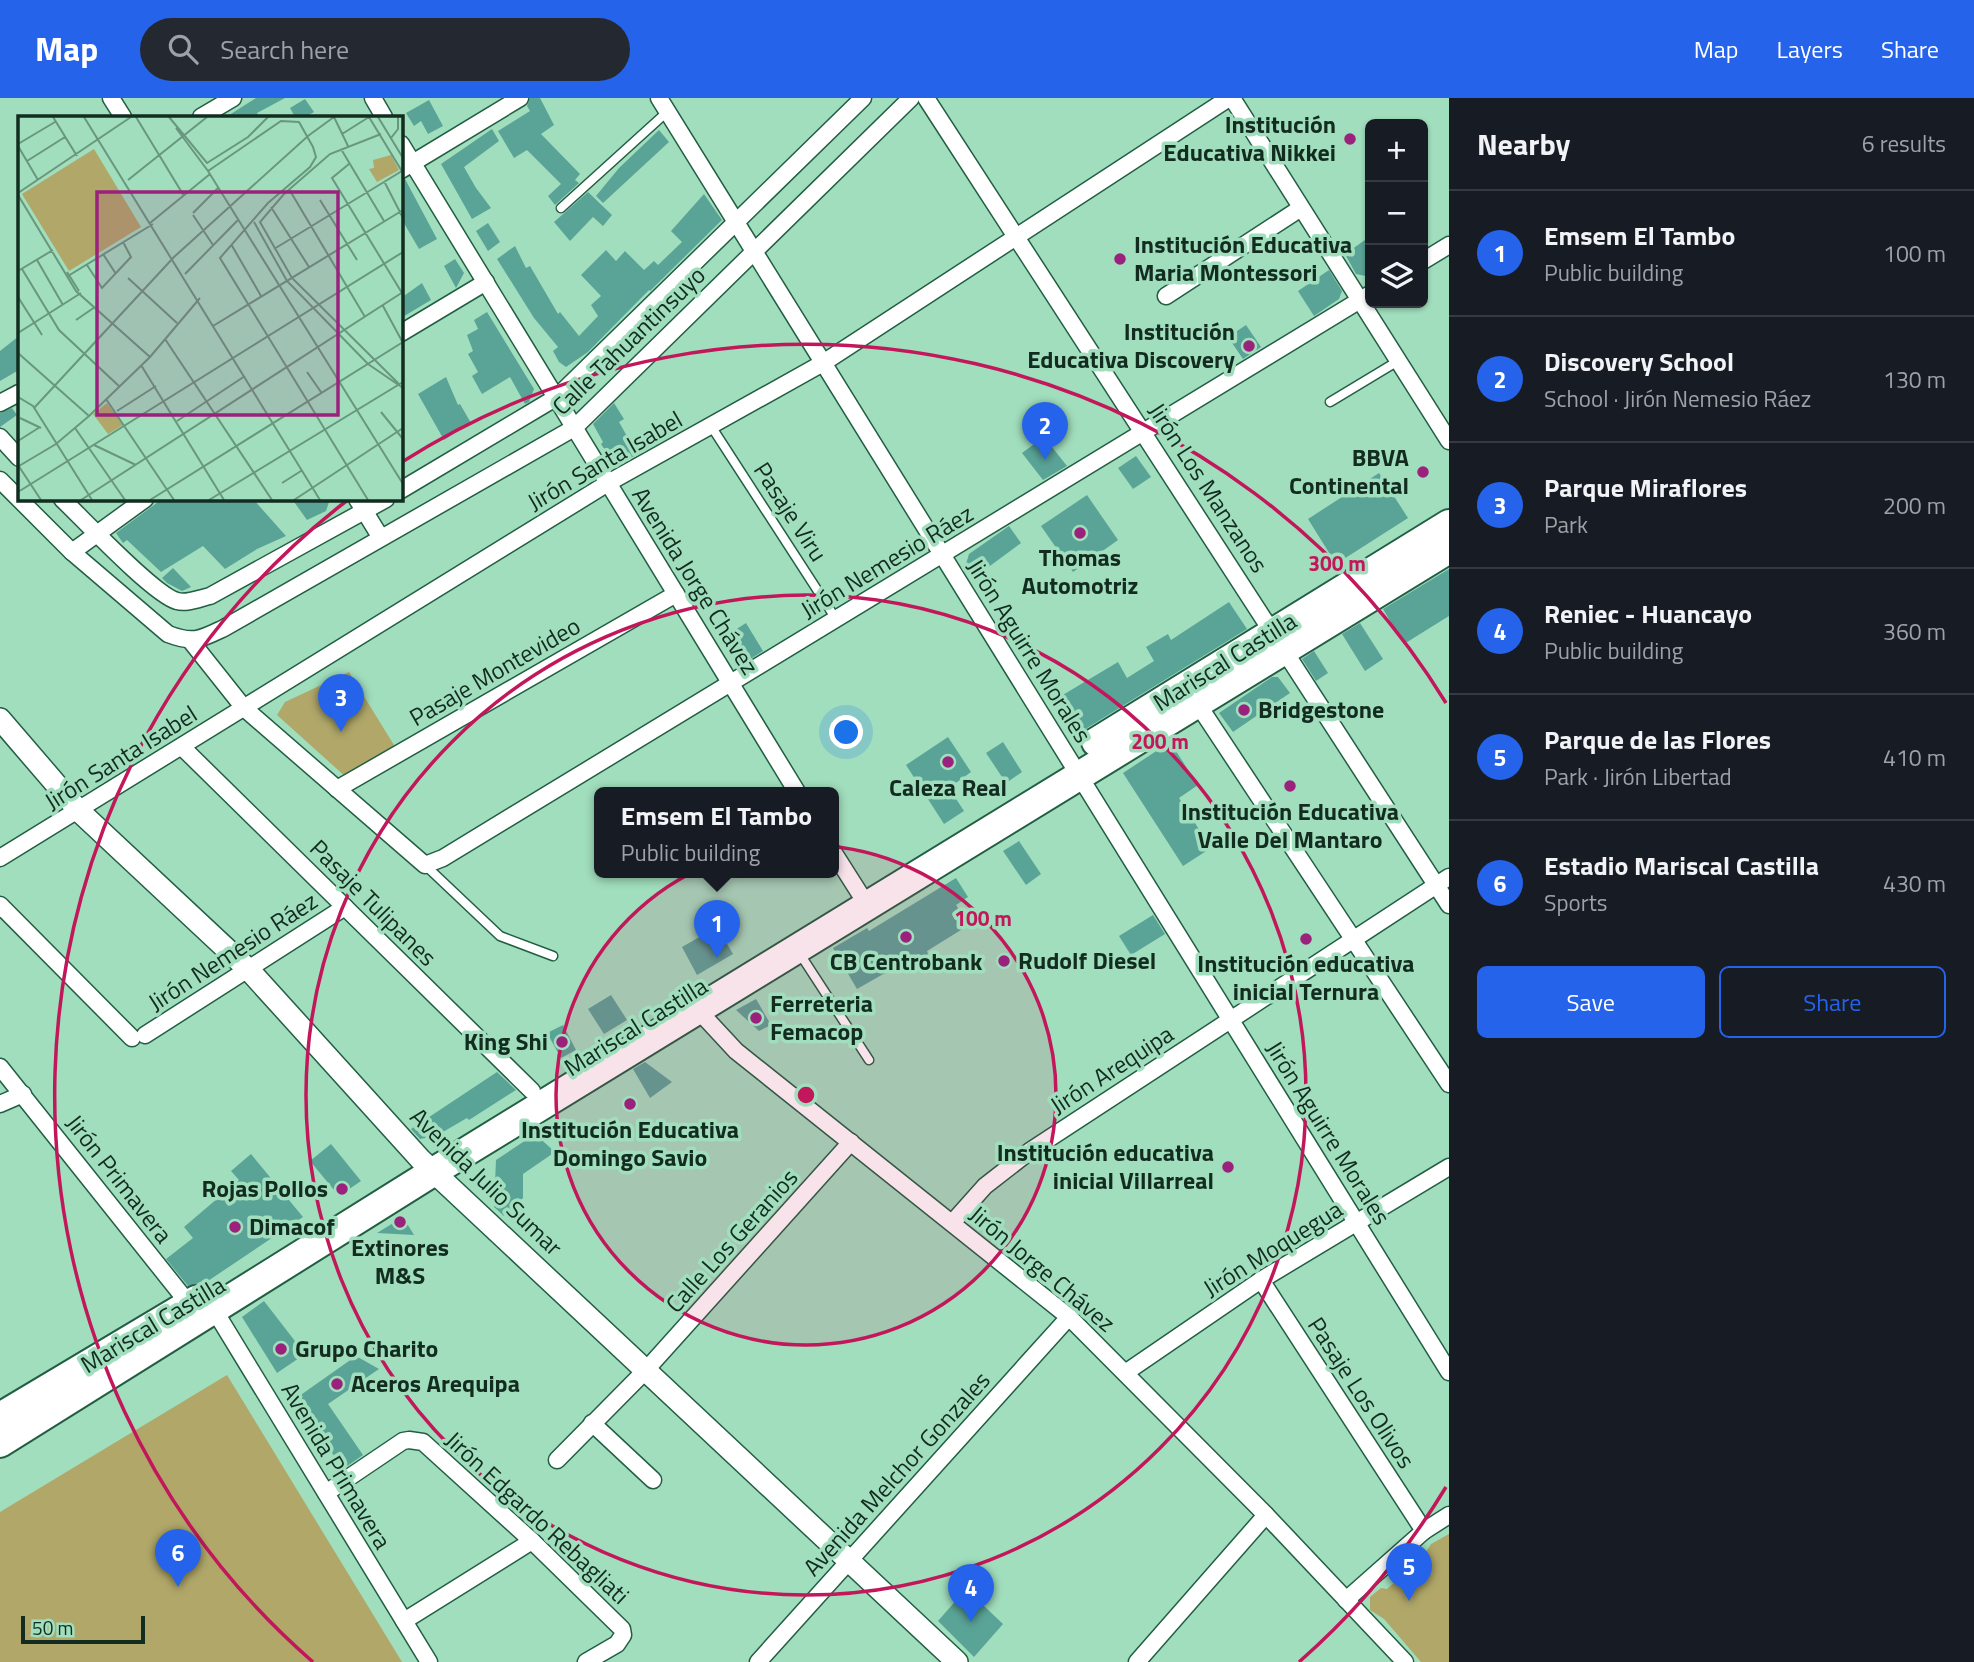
<!DOCTYPE html>
<meta charset="utf-8">
<style>
:root{--surface:#171b24;--page:#242831;--text:#f1f3f6;--muted:#9ea1a6;--line:#363941;--accent:#2563eb}
body{margin:0;font-family:"Titillium Web",sans-serif;background:var(--page);color:var(--text)}
.controls{position:absolute;right:21px;top:21px;display:grid;overflow:hidden;border-radius:10px;box-shadow:0 2px 5px #0004}
.controls button{width:63px;height:63px;display:grid;place-items:center;padding:0;border:0;border-bottom:2px solid var(--line);background:var(--surface);color:var(--text);font:35px sans-serif}
.scale{position:absolute;left:21px;bottom:18px;width:124px;box-sizing:border-box;padding-left:7px;border:4px solid #132c20;border-top:0;font-size:19px;line-height:24px;white-space:nowrap;color:#132c20;-webkit-text-stroke:5px #a1debd;paint-order:stroke}
.you{position:absolute;left:847px;top:635px;width:24px;height:24px;margin:-18px;border:5px solid #fff;border-radius:50%;background:#1a73e8;box-shadow:0 0 0 10px #1a73e833}
.badge{display:grid;place-items:center;width:46px;height:46px;border-radius:50%;background:var(--accent);color:#fff;font-size:23px;font-weight:700}
.pin{position:absolute;translate:-50% -58px;filter:drop-shadow(0 2px 4px #0008)}
.pin::after{content:'';position:absolute;top:37px;width:24px;height:21px;background:inherit;clip-path:polygon(0 0,100% 0,50% 100%)}
.popup{position:absolute;left:594px;top:689px;width:245px;height:91px;box-sizing:border-box;display:grid;place-content:center;border-radius:10px;background:var(--surface);filter:drop-shadow(0 2px 5px #0005);font-size:23px;white-space:nowrap;color:var(--muted)}
.popup b{font-size:26px;color:var(--text)}
.popup::after{content:'';position:absolute;left:50%;top:100%;margin-left:-14px;border:14px solid transparent;border-top-color:var(--surface)}
.list{margin:0;padding:0;list-style:none}
h2{display:flex;justify-content:space-between;align-items:center;height:91px;margin:0;padding:0 28px;font-size:30px}
h2 small{font-size:23px;font-weight:400;color:var(--muted)}
.list li{display:grid;grid-template-columns:46px 1fr auto;gap:21px;align-items:center;box-sizing:border-box;height:126px;padding:0 28px;border-top:2px solid var(--line)}
.list b{display:block;font-size:26px;white-space:nowrap}
.list p{margin:0;font-size:23px;white-space:nowrap;color:var(--muted)}
.list em{font-size:23px;font-style:normal;color:var(--muted)}
.actions{display:flex;gap:14px;padding:21px 28px}
.actions a{flex:1;padding:16px 0;border:2px solid var(--accent);border-radius:10px;text-align:center;font-size:24px;color:var(--accent)}
.actions .main{background:var(--accent);color:#fff}
.icon{flex:none;width:38px;height:38px;fill:none;stroke:currentColor;stroke-width:2;stroke-linecap:round;stroke-linejoin:round}
.map{position:relative;flex:none;width:1449px;height:1564px;overflow:hidden}
header{display:flex;align-items:center;gap:42px;box-sizing:border-box;height:98px;padding:0 35px;background:var(--accent);color:#fff}
header strong{font-size:33px}
nav{display:flex;gap:38px;margin-inline-start:auto;font-size:24px}
.search{width:490px;height:63px;background:var(--page);display:flex;align-items:center;gap:18px;box-sizing:border-box;padding:0 24px;border-radius:38px;color:var(--muted);font-size:26px}
main{display:flex}
aside{flex:1;background:var(--surface)}
.map>svg:first-child{display:block}
.green{fill:#b0a769}
.building{fill:#5aa497}
.lines{fill:none;stroke-linecap:round;stroke-linejoin:round}
.lane-casing{stroke:#225e43;stroke-width:11}
.street-casing{stroke:#225e43;stroke-width:19}
.secondary-casing{stroke:#225e43;stroke-width:24}
.highway-casing{stroke:#225e43;stroke-width:32}
.lane{stroke:#fff;stroke-width:8}
.street{stroke:#fff;stroke-width:16}
.secondary{stroke:#fff;stroke-width:21}
.highway{stroke:#fff;stroke-width:28}
.ring{fill:none;stroke:#c2185b;stroke-width:3.5}
.poi-dot{fill:#9b227c;stroke:#a1debd;stroke-width:2.5}
.labels{text-anchor:middle;stroke-width:7;stroke-linejoin:round;paint-order:stroke}
.poi-label{font-size:24px;font-weight:bold;fill:#132c20;stroke:#a1debd;text-anchor:start}
.street-label{font-size:24px;fill:#132c20;stroke:#a1debd}
.inset-road{fill:none;stroke:#68977e;stroke-width:2}
.view{fill:#9b227c;fill-opacity:0.15;stroke:#9b227c;stroke-width:3.5}
.inset-edge{fill:none;stroke:#132c20;stroke-width:3.5}
.centre{fill:#c2185b;stroke:#a1debd;stroke-width:3.5}
.ring-label{font-size:21px;text-anchor:middle;font-weight:bold;fill:#c2185b;stroke:#a1debd;stroke-width:7;stroke-linejoin:round;paint-order:stroke}
</style>
<header>
<strong>Map</strong>
<div class="search"><svg class="icon" aria-label="search" viewBox="0 0 24 24"><circle cx="10" cy="10" r="6"/><path d="M15 15l6 6"/></svg>Search here</div>
<nav><a>Map</a><a>Layers</a><a>Share</a></nav>
</header>
<main>
<div class="map">
<svg width="1449" height="1564" viewBox="0 0 1449 1564">
<rect width="100%" height="100%" fill="#a1debd"/>
<!-- green -->
<g class="green">
<path d="M349,574L397,652L347,680L277,617L285,604Z"/>
<path d="M227,1277L402,1564H0V1414Z"/>
<path d="M1449,1436V1564H1421L1384,1521L1370,1512V1499L1381,1490L1387,1491L1423,1459L1431,1446Z"/>
</g>
<!-- building -->
<g class="building">
<path d="M256,0H285L257,15L259,19H226Z"/>
<path d="M530,0H540L554,27L541,36L580,76L575,82L579,85L555,107L548,98L561,86L527,52L514,60L498,33L530,13L527,8Z"/>
<path d="M305,1L314,14L305,19H295L290,10Z"/>
<path d="M429,2L443,28L428,36L421,23L414,28L406,15Z"/>
<path d="M492,31L499,43L464,69L476,90L491,110L472,121L441,66Z"/>
<path d="M659,32L669,44L603,105L596,98L619,70Z"/>
<path d="M405,81L437,141L419,151L401,120V82Z"/>
<path d="M588,94L612,117L603,128L593,119L570,143L554,124Z"/>
<path d="M704,96L722,122L650,193L649,192L588,254L566,269L559,264L553,253L558,249L534,220L497,161L515,148L526,170L530,168L558,216L560,214L579,238L598,218L591,207L601,198L581,177L606,152L616,163L625,153L644,172L654,163L658,167L682,144L671,133Z"/>
<path d="M488,125L500,144L488,153L476,133Z"/>
<path d="M1365,142L1370,149V179L1356,176L1345,156Z"/>
<path d="M455,161L464,175L456,190L444,168Z"/>
<path d="M1329,172L1342,193L1339,201L1314,218L1298,193Z"/>
<path d="M422,185L431,202L401,220V200Z"/>
<path d="M487,214L534,291L529,304L525,306L510,279L482,296L472,278L478,274L468,256L473,253L467,237L478,231L474,222Z"/>
<path d="M1246,227L1261,249L1243,261L1228,239Z"/>
<path d="M19,238V272L0,283V253Z"/>
<path d="M446,279L458,307L460,306L471,325L444,342L418,296Z"/>
<path d="M614,305L624,321L619,324L637,356L616,369L601,346L603,344L593,326Z"/>
<path d="M12,310L17,317L0,329V315Z"/>
<path d="M1044,339L1067,368L1043,382L1022,355Z"/>
<path d="M1136,358L1151,379L1133,391L1118,370Z"/>
<path d="M1379,375L1408,420L1336,466L1308,421Z"/>
<path d="M1087,397L1118,442L1073,474L1041,428Z"/>
<path d="M162,401H253L286,438L257,451L225,471L203,448L161,474L127,442L123,445L116,435Z"/>
<path d="M292,401H330L326,413L307,422Z"/>
<path d="M1009,428L1021,445L975,479L966,466L969,456Z"/>
<path d="M173,470L191,489L182,493L167,485L162,480Z"/>
<path d="M1449,471V518L1404,546L1383,511Z"/>
<path d="M1229,504L1247,531L1087,630L1081,638L1070,636L1051,604L1118,564L1127,580L1154,563L1146,549L1168,536L1171,542Z"/>
<path d="M746,525L763,553L744,565L739,564L724,539Z"/>
<path d="M1360,525L1383,561L1365,573L1342,536Z"/>
<path d="M1314,553L1328,575L1316,583L1302,561Z"/>
<path d="M1272,579H1278L1290,595L1233,634L1219,615Z"/>
<path d="M948,639L971,674L949,690L964,713L944,726L906,667Z"/>
<path d="M1003,644L1022,674L1006,685L986,655Z"/>
<path d="M1170,644L1198,687L1179,700L1211,750L1183,768L1123,675Z"/>
<path d="M1019,743L1041,776L1026,787L1003,753Z"/>
<path d="M956,780L968,799L956,807L969,827L927,853L928,856L911,867L908,862L857,891L833,850L867,830L869,833Z"/>
<path d="M1153,817L1165,836L1131,857L1119,838Z"/>
<path d="M717,829L733,856L697,877L682,849Z"/>
<path d="M611,897L627,922L604,936L588,911Z"/>
<path d="M756,901L771,927L759,933L736,912Z"/>
<path d="M563,927L576,952L561,960L547,935Z"/>
<path d="M645,964L672,984L650,1000L633,971Z"/>
<path d="M497,974L516,992L469,1022L467,1020L436,1038L420,1041L411,1031Z"/>
<path d="M535,1036L555,1054L523,1076V1100L504,1118L494,1109L496,1062Z"/>
<path d="M331,1046L361,1083L339,1098L310,1063Z"/>
<path d="M251,1056L303,1119L202,1187L188,1188L166,1161L193,1140L184,1129L239,1082L231,1073Z"/>
<path d="M403,1119L414,1137L377,1135Z"/>
<path d="M264,1203L305,1256L277,1275L242,1219Z"/>
<path d="M356,1258L379,1271L328,1306L363,1357L343,1371L295,1301Z"/>
<path d="M966,1491L1003,1526L974,1559L938,1523Z"/>
</g>
<g class="lines">
<defs>
<g id="lane">
<path d="M561,110L667,14"/>
<path d="M1330,304L1398,263"/>
<path d="M711,328L836,521"/>
<path d="M425,767L500,838L553,858"/>
<path d="M800,856L869,962"/>
</g>
<g id="street">
<path d="M111,0L123,19"/>
<path d="M373,0L384,19"/>
<path d="M659,0L1449,1274"/>
<path d="M926,0L1449,807"/>
<path d="M1232,0L1449,343"/>
<path d="M201,19L233,0"/>
<path d="M401,46L797,694"/>
<path d="M401,72L520,0"/>
<path d="M1423,163L1449,147"/>
<path d="M1166,198L1301,110"/>
<path d="M401,235L486,184"/>
<path d="M0,305L19,295"/>
<path d="M0,339L19,360"/>
<path d="M0,382L72,454L168,536C194,546 201,541 224,530L574,330L911,0"/>
<path d="M401,392L557,299L863,0"/>
<path d="M62,401C83,421 154,497 177,503C187,506 200,500 210,498L386,401"/>
<path d="M357,401L381,440"/>
<path d="M72,454L145,401"/>
<path d="M190,542L244,610L425,767L443,760L1370,196"/>
<path d="M1197,605L1449,986"/>
<path d="M182,649L532,993"/>
<path d="M337,691L676,496"/>
<path d="M834,755L867,807"/>
<path d="M0,760L608,385L823,265L1229,0"/>
<path d="M0,807L132,940"/>
<path d="M688,897L697,911L736,953L1069,1219L1266,1417L1405,1564"/>
<path d="M145,937L345,809"/>
<path d="M0,969L193,1211"/>
<path d="M0,1006L23,996"/>
<path d="M952,1125L985,1088L1030,1053L1449,779"/>
<path d="M1261,1182L1424,1433"/>
<path d="M210,1205L429,1564"/>
<path d="M1125,1275L1261,1182L1449,1069"/>
<path d="M592,1325L653,1382"/>
<path d="M557,1362L646,1272L851,1044"/>
<path d="M326,1395L403,1343L409,1342L423,1344L532,1443L622,1531L623,1537L617,1546L586,1564"/>
<path d="M1346,1502L1424,1433L1449,1417"/>
<path d="M404,1523L532,1443"/>
<path d="M758,1564L1069,1219"/>
<path d="M1137,1564L1266,1417"/>
</g>
<path id="secondary" d="M0,621L79,713L249,872L421,1062L957,1564"/>
<g id="highway">
<path d="M1096,644L1449,426"/>
<path d="M0,1319L196,1202"/>
<path d="M0,1345L433,1074L1449,451"/>
</g>
</defs>
<!-- lane casing -->
<use href="#lane" class="lane-casing"/>
<!-- street casing -->
<use href="#street" class="street-casing"/>
<!-- secondary casing -->
<use href="#secondary" class="secondary-casing"/>
<!-- highway casing -->
<use href="#highway" class="highway-casing"/>
<!-- lane -->
<use href="#lane" class="lane"/>
<!-- street -->
<use href="#street" class="street"/>
<!-- secondary -->
<use href="#secondary" class="secondary"/>
<!-- highway -->
<use href="#highway" class="highway"/>
</g>
<!-- distance rings -->
<circle cx="806" cy="997" r="250" fill="#c2185b" fill-opacity=".12"/>
<g class="ring">
<circle cx="806" cy="997" r="250"/>
<circle cx="806" cy="997" r="500"/>
<path d="M1446 1389A751 751 0 0 1 1299 1564M313 1564A751 751 0 0 1 349 401M402 364A751 751 0 0 1 1446 605"/>
</g>
<!-- markers -->
<g class="poi-dot">
<circle cx="1350" cy="41" r="7"/>
<circle cx="1120" cy="161" r="7"/>
<circle cx="1249" cy="248" r="7"/>
<circle cx="1423" cy="374" r="7"/>
<circle cx="1080" cy="435" r="7"/>
<circle cx="1244" cy="612" r="7"/>
<circle cx="948" cy="664" r="7"/>
<circle cx="1290" cy="688" r="7"/>
<circle cx="906" cy="839" r="7"/>
<circle cx="1306" cy="841" r="7"/>
<circle cx="1004" cy="863" r="7"/>
<circle cx="756" cy="920" r="7"/>
<circle cx="562" cy="944" r="7"/>
<circle cx="630" cy="1006" r="7"/>
<circle cx="1228" cy="1069" r="7"/>
<circle cx="342" cy="1091" r="7"/>
<circle cx="400" cy="1124" r="7"/>
<circle cx="235" cy="1129" r="7"/>
<circle cx="281" cy="1251" r="7"/>
<circle cx="337" cy="1286" r="7"/>
</g>
<g class="labels">
<!-- poi labels -->
<g class="poi-label">
<text x="1336" y="35" text-anchor="end">Institución<tspan x="1336" dy="28">Educativa Nikkei</tspan></text>
<text x="1134" y="155">Institución Educativa<tspan x="1134" dy="28">Maria Montessori</tspan></text>
<text x="1235" y="242" text-anchor="end">Institución<tspan x="1235" dy="28">Educativa Discovery</tspan></text>
<text x="1409" y="368" text-anchor="end">BBVA<tspan x="1409" dy="28">Continental</tspan></text>
<text x="1080" y="468" text-anchor="middle">Thomas<tspan x="1080" dy="28">Automotriz</tspan></text>
<text x="1258" y="620">Bridgestone</text>
<text x="948" y="698" text-anchor="middle">Caleza Real</text>
<text x="1290" y="722" text-anchor="middle">Institución Educativa<tspan x="1290" dy="28">Valle Del Mantaro</tspan></text>
<text x="1018" y="871">Rudolf Diesel</text>
<text x="906" y="872" text-anchor="middle">CB Centrobank</text>
<text x="1306" y="874" text-anchor="middle">Institución educativa<tspan x="1306" dy="28">inicial Ternura</tspan></text>
<text x="770" y="914">Ferreteria<tspan x="770" dy="28">Femacop</tspan></text>
<text x="548" y="952" text-anchor="end">King Shi</text>
<text x="630" y="1040" text-anchor="middle">Institución Educativa<tspan x="630" dy="28">Domingo Savio</tspan></text>
<text x="1214" y="1063" text-anchor="end">Institución educativa<tspan x="1214" dy="28">inicial Villarreal</tspan></text>
<text x="328" y="1099" text-anchor="end">Rojas Pollos</text>
<text x="249" y="1137">Dimacof</text>
<text x="400" y="1158" text-anchor="middle">Extinores<tspan x="400" dy="28">M&amp;S</tspan></text>
<text x="295" y="1259">Grupo Charito</text>
<text x="351" y="1294">Aceros Arequipa</text>
</g>
<!-- street labels -->
<g class="street-label">
<text transform="translate(629 243) rotate(-44)" y="8">Calle Tahuantinsuyo</text>
<text transform="translate(605 363) rotate(-30)" y="8">Jirón Santa Isabel</text>
<text transform="translate(1208 390) rotate(57)" y="8">Jirón Los Manzanos</text>
<text transform="translate(790 414) rotate(57)" y="8">Pasaje Viru</text>
<text transform="translate(887 464) rotate(-31)" y="8">Jirón Nemesio Ráez</text>
<text transform="translate(695 483) rotate(58)" y="8">Avenida Jorge Chávez</text>
<text transform="translate(1029 553) rotate(58)" y="8">Jirón Aguirre Morales</text>
<text transform="translate(1225 564) rotate(-32)" y="8">Mariscal Castilla</text>
<text transform="translate(495 574) rotate(-30)" y="8">Pasaje Montevideo</text>
<text transform="translate(121 660) rotate(-32)" y="8">Jirón Santa Isabel</text>
<text transform="translate(373 805) rotate(45)" y="8">Pasaje Tulipanes</text>
<text transform="translate(233 854) rotate(-33)" y="8">Jirón Nemesio Ráez</text>
<text transform="translate(636 929) rotate(-32)" y="8">Mariscal Castilla</text>
<text transform="translate(1112 972) rotate(-33)" y="8">Jirón Arequipa</text>
<text transform="translate(1328 1035) rotate(58)" y="8">Jirón Aguirre Morales</text>
<text transform="translate(119 1081) rotate(52)" y="8">Jirón Primavera</text>
<text transform="translate(486 1084) rotate(44)" y="8">Avenida Julio Sumar</text>
<text transform="translate(732 1143) rotate(-48)" y="8">Calle Los Geranios</text>
<text transform="translate(1273 1151) rotate(-32)" y="8">Jirón Moquegua</text>
<text transform="translate(1042 1171) rotate(40)" y="8">Jirón Jorge Chávez</text>
<text transform="translate(153 1227) rotate(-31)" y="8">Mariscal Castilla</text>
<text transform="translate(1361 1295) rotate(57)" y="8">Pasaje Los Olivos</text>
<text transform="translate(336 1368) rotate(59)" y="8">Avenida Primavera</text>
<text transform="translate(897 1376) rotate(-48)" y="8">Avenida Melchor Gonzales</text>
<text transform="translate(537 1420) rotate(43)" y="8">Jirón Edgardo Rebagliati</text>
</g>
</g>
<!-- overview -->
<g transform="translate(18 18)">
<rect width="385" height="385" fill="#a1debd"/>
<path d="M76,33L123,111L51,155L4,78ZM373,39L381,54L359,66L351,53L356,52L355,44ZM89,287L105,309L90,318L75,298Z" fill="#b0a769"/>
<path class="inset-road" d="M35,1L59,40M66,1L302,384M118,1L166,80M151,1L189,47L230,21L250,1M351,1L385,57M360,1L385,42M158,12L190,55L385,368M324,18L351,1M363,18L312,38L266,78L242,106L274,162L381,268M373,22L380,13V1M0,28L37,6M0,30L20,64M323,33L366,105M9,45L47,21M331,48L314,62L384,177M190,55L263,5L281,6L295,31L298,41L292,51L250,87L202,142L350,384M110,64L189,1M366,65L385,102M271,73L347,201M0,77L113,1M0,79L58,175L132,241M302,84L339,144M253,91L291,151M175,97L200,72M175,99L195,129M236,106L269,165L350,248L385,272M132,107L192,58M213,128L243,180M256,133L384,55M85,138L98,158M19,144L45,189M69,149L84,172L113,141L105,126M4,153L41,214L102,271M0,155L35,134M49,156L61,175M167,158L220,104M50,160L135,108M110,162L159,207M0,181L24,219M365,190L385,227M58,204L77,191M195,210L385,94M0,217L63,177M147,223L254,384M0,237L71,300M123,249L206,384M289,256L303,276M0,281L15,290L74,384M88,283L156,384M16,292L156,141L290,20L294,17L316,1L330,30M99,295L138,270M363,296L385,323M2,302L23,312M159,305L227,260M57,312L107,384M0,325L22,311M76,329L118,349M0,349L23,384M1,350L38,328L71,300L132,241L182,182M264,367L283,355M0,376L385,136M63,384L385,176M132,384L385,226M191,384L385,266M276,384L385,312"/>
<path class="view" d="M79,76H320V299H79Z"/>
<rect width="385" height="385" class="inset-edge"/>
</g>
<circle cx="806" cy="997" r="10" class="centre"/>
<g class="ring-label">
<text x="1337" y="473">300 m</text>
<text x="1160" y="651">200 m</text>
<text x="983" y="828">100 m</text>
</g>
</svg>
<div class="controls">
<button>+</button>
<button>−</button>
<button><svg class="icon" aria-label="layers" viewBox="0 0 24 24"><path d="M12 4l9 5-9 5-9-5zM3 14l9 5 9-5"/></svg></button>
</div>
<div class="scale">50 m</div>
<div class="you"></div>
<div class="pin badge" style="left:717px;top:860px">1</div>
<div class="popup"><b>Emsem El Tambo</b>Public building</div>
<div class="pin badge" style="left:1045px;top:362px">2</div>
<div class="pin badge" style="left:341px;top:634px">3</div>
<div class="pin badge" style="left:971px;top:1524px">4</div>
<div class="pin badge" style="left:1409px;top:1503px">5</div>
<div class="pin badge" style="left:178px;top:1489px">6</div>
</div>
<aside>
<h2>Nearby<small>6 results</small></h2>
<ul class="list">
<li><span class="badge">1</span><div><b>Emsem El Tambo</b><p>Public building</p></div><em>100 m</em></li>
<li><span class="badge">2</span><div><b>Discovery School</b><p>School · Jirón Nemesio Ráez</p></div><em>130 m</em></li>
<li><span class="badge">3</span><div><b>Parque Miraflores</b><p>Park</p></div><em>200 m</em></li>
<li><span class="badge">4</span><div><b>Reniec - Huancayo</b><p>Public building</p></div><em>360 m</em></li>
<li><span class="badge">5</span><div><b>Parque de las Flores</b><p>Park · Jirón Libertad</p></div><em>410 m</em></li>
<li><span class="badge">6</span><div><b>Estadio Mariscal Castilla</b><p>Sports</p></div><em>430 m</em></li>
</ul>
<div class="actions"><a class="main">Save</a><a>Share</a></div>
</aside>
</main>
